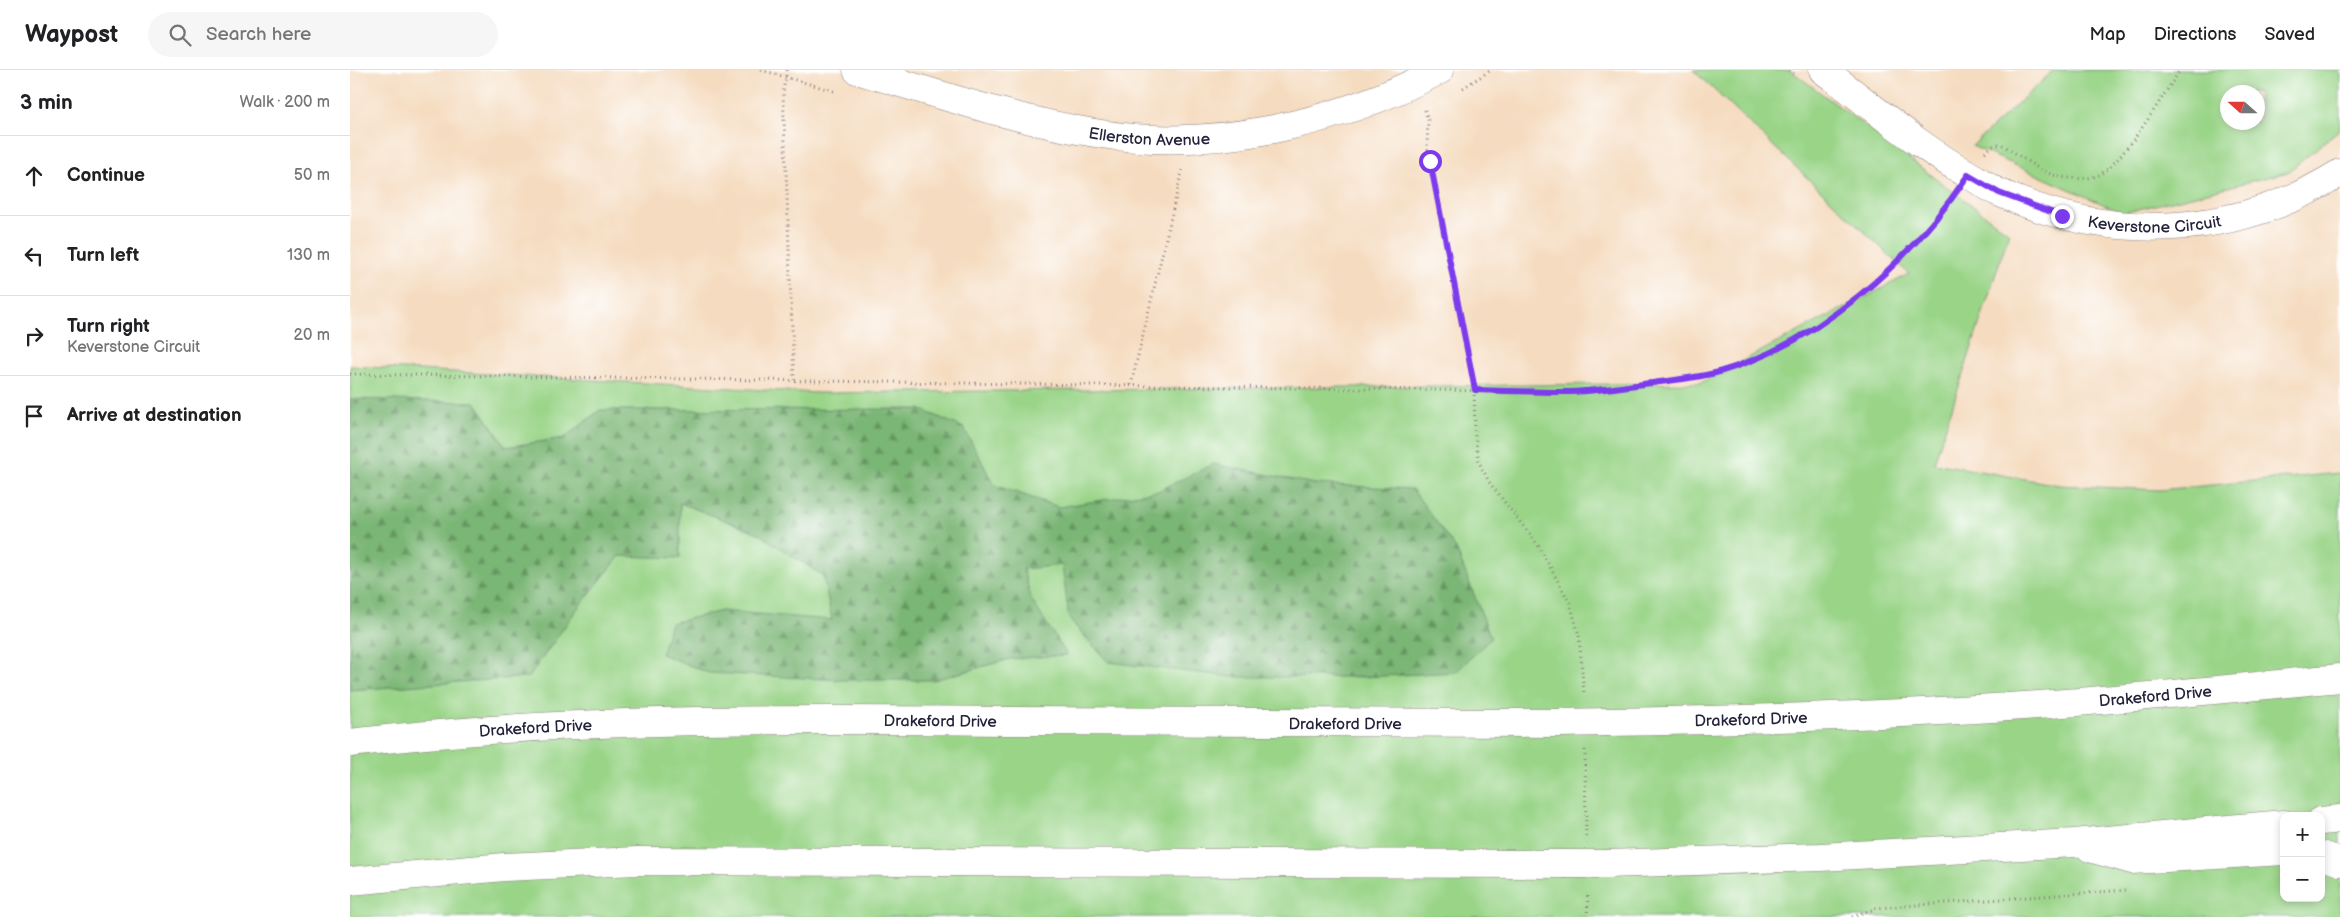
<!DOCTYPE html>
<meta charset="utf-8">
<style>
:root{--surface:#fff;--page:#f6f6f6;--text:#202124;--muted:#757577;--line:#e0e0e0}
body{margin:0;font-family:"Balsamiq Sans",sans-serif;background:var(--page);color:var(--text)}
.controls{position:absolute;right:15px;bottom:15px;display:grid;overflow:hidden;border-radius:10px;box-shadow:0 2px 8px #0003}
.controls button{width:45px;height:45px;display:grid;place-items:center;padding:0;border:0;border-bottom:1px solid var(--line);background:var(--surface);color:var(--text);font:25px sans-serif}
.compass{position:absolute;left:1870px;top:15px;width:45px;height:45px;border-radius:50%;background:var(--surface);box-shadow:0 2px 8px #0003;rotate:291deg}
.stop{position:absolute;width:15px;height:15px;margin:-11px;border:4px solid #7c3aed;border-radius:50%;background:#fff}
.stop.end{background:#7c3aed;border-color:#fff;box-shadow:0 1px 5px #0008}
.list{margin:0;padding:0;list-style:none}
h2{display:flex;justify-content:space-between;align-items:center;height:65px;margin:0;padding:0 20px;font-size:21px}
h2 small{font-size:16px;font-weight:400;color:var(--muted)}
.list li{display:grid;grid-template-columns:32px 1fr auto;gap:15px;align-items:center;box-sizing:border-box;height:80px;padding:0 20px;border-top:1px solid var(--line)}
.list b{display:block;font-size:19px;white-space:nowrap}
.list p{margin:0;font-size:16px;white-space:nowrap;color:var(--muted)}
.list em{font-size:16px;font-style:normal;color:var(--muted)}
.icon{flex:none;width:28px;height:28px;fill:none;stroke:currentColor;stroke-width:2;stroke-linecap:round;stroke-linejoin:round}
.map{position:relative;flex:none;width:1990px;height:847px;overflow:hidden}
header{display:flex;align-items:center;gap:30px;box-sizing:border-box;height:70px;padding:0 25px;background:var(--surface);border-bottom:1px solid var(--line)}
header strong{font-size:24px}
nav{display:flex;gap:28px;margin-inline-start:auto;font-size:18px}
.search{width:350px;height:45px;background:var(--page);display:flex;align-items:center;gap:12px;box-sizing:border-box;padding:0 18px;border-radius:28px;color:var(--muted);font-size:19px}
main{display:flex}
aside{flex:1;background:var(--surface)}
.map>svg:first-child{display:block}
.grass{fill:#99d487;stroke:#5e7b61;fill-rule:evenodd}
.forest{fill:url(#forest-firs);stroke:#4e6c58}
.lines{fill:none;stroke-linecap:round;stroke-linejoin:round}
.minor-casing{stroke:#8c7e7d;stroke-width:29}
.tertiary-casing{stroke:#8c7e7d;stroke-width:29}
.trunk-casing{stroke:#8c7e7d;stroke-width:29}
.path{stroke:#8c7e7d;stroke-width:3;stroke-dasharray:1 4;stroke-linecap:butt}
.minor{stroke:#fff;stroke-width:28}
.tertiary{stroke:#fff;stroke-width:28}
.trunk{stroke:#fff;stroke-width:28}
.trunk-bridge-casing{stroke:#8c7e7d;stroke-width:29;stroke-linecap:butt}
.trunk-bridge{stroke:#fff;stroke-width:28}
.route{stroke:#7c3aed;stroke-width:6}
.labels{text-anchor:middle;stroke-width:4;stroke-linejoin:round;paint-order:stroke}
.street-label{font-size:16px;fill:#22223b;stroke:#fff}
</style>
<header>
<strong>Waypost</strong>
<div class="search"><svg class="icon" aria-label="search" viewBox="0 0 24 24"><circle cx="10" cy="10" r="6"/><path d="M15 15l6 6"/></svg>Search here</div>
<nav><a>Map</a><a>Directions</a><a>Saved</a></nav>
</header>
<main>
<aside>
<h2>3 min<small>Walk · 200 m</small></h2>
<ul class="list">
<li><svg class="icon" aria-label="ahead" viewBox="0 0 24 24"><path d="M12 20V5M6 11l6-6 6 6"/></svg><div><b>Continue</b></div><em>50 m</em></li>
<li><svg class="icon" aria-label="left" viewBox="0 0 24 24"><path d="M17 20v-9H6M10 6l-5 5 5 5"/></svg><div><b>Turn left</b></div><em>130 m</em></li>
<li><svg class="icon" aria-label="right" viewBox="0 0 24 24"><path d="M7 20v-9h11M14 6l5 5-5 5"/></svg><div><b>Turn right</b><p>Keverstone Circuit</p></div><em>20 m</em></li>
<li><svg class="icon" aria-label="arrive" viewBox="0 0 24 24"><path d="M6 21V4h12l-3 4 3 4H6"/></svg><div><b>Arrive at destination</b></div></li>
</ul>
</aside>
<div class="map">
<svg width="1990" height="847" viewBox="0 0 1990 847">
<defs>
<pattern id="forest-firs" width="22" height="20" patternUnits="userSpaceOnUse" patternTransform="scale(1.25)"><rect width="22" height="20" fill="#7ab674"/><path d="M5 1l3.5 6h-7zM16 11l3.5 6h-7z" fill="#649460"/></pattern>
</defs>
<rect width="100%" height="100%" fill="#fff"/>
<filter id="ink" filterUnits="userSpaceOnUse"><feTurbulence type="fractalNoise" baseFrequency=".02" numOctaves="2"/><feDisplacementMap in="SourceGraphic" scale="10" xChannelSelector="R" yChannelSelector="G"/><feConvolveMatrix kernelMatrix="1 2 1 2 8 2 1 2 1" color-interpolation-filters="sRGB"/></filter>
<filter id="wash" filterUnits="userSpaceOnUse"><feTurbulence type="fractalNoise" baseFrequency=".0096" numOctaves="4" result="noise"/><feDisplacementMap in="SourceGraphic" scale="20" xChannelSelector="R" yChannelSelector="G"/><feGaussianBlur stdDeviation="1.12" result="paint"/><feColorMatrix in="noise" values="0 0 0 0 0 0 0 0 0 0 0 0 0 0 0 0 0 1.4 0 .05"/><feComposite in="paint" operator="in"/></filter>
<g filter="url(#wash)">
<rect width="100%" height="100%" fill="#f5dbbf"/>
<!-- grass -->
<g class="grass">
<path d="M1343,0H1440L1659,163L1584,393L1709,415L1809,420L1990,403V847H0V296L467,323L1350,313L1559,204ZM1934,746H1971V828H1934Z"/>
<path d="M1704,0H1990V59L1938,102L1773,143L1622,76ZM1878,22H1908V52H1878Z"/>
</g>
<!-- forest -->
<path class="forest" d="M0,329L125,332L156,377L214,368L250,340L570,339L614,358L644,415L709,437L808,421L863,394L965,414L1062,419L1106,479L1141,568L1106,602L1014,607H882L758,592L719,549L712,495L673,499L682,531L717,585L660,589L584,610H492L359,603L311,584L321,553L372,541L482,550L473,506L406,462L330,433V488L270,486L227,539L179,607L0,620Z"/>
</g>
<g filter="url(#ink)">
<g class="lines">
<defs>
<g id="minor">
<path id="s1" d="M1473,0C1522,36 1568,76 1621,106C1630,111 1640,119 1650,123C1761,173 1886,168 1990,103"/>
</g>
<g id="tertiary">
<path id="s2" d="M507,0C586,23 664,50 745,63C861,83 987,54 1090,0"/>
</g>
<g id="trunk">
<path id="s3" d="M1257,652C1386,650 1514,646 1643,638C1759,631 1875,619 1990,608"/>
<path id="s4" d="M0,673C218,647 438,649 657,651C841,653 1026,654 1211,653"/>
<path d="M1971,751L1990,749"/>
<path d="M1740,778L1782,790L1934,781"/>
<path d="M1971,785L1990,792"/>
<path d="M1257,794L1470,787L1724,773L1934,754"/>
<path d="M0,811L154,797L287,791L1214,794"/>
</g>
</defs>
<!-- minor casing -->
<use href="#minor" class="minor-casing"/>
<!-- tertiary casing -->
<use href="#tertiary" class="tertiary-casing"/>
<!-- trunk casing -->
<use href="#trunk" class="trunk-casing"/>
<!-- path -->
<g class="path">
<path d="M411,0L487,22"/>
<path d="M437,0L433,21L444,310"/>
<path d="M1439,0L1444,4"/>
<path d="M1113,18L1141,0"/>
<path d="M1075,40L1078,50L1077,77L1124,314L1125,365L1129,392L1139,412L1188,475L1220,533L1229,565L1234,624"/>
<path d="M1635,82L1642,76L1651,74C1668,84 1688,101 1707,106C1719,109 1738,110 1749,105C1773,93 1814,24 1830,0"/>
<path d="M0,304L1217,322L1343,308L1393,294L1428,278L1458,262L1521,217L1565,172L1603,128"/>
<path d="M781,315L833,97"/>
<path d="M1235,680L1236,767"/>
<path d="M1237,847L1238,823"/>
<path d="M1502,847L1526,838L1776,820"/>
</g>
<!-- minor -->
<use href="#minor" class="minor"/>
<!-- tertiary -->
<use href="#tertiary" class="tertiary"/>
<!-- trunk -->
<use href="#trunk" class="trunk"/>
<defs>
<g id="trunk-bridge">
<path d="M1211,653L1257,652"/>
<path d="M1214,794H1257"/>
</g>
</defs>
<!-- trunk-bridge casing -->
<use href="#trunk-bridge" class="trunk-bridge-casing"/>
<!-- trunk-bridge -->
<use href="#trunk-bridge" class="trunk-bridge"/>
</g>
</g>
<g class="lines" filter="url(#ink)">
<!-- route -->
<path class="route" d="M1080,91L1125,320C1155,321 1185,322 1215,322C1244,322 1273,316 1302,313C1324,310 1347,308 1369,302C1470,273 1561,191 1618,105L1649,123L1712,146"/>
</g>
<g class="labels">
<!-- street labels -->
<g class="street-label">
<text dy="6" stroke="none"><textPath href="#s2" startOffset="301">Ellerston Avenue</textPath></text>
<text dy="6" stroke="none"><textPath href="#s1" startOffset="375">Keverstone Circuit</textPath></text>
<text dy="6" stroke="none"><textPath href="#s3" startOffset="549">Drakeford Drive</textPath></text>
<text dy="6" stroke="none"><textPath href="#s3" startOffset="144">Drakeford Drive</textPath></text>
<text dy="6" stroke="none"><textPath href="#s4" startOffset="591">Drakeford Drive</textPath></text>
<text dy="6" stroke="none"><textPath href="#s4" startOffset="996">Drakeford Drive</textPath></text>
<text dy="6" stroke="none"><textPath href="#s4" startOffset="186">Drakeford Drive</textPath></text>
</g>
</g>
</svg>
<div class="controls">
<button>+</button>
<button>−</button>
</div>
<svg class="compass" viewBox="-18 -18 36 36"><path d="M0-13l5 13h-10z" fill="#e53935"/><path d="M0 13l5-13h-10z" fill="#757577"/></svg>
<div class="stop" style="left:1080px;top:91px"></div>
<div class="stop end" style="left:1712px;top:146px"></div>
</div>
</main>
